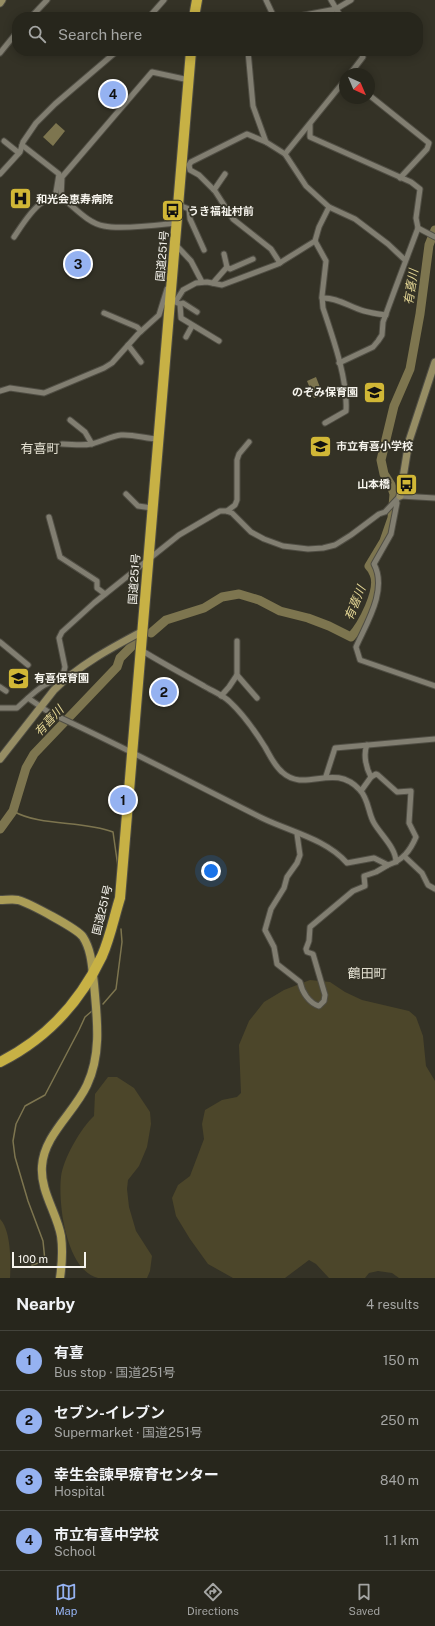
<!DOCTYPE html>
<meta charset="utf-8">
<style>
:root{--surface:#27261c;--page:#333229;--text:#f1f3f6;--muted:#a4a5a3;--line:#43433b;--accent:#95b2f1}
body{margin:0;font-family:"Public Sans","Noto Sans JP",sans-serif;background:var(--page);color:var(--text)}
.compass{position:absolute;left:339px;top:68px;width:36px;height:36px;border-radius:50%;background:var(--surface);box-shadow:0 2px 10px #0003;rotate:136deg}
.scale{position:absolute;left:12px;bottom:10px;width:74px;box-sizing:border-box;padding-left:4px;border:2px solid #f6f4ed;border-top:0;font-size:11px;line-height:14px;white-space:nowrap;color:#f6f4ed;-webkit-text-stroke:3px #343226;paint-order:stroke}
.you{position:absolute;left:211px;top:871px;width:14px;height:14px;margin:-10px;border:3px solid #fff;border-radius:50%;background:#1a73e8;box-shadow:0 0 0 6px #1a73e833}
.badge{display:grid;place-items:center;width:26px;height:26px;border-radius:50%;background:var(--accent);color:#111;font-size:13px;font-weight:700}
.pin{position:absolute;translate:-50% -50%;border:2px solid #fff;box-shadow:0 1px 4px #0006}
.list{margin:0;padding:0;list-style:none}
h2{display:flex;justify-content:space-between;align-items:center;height:52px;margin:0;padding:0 16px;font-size:17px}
h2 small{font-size:13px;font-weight:400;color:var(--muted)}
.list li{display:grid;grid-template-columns:26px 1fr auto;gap:12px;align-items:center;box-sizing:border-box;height:60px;padding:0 16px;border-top:1px solid var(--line)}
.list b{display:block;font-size:15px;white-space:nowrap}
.list p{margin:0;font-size:13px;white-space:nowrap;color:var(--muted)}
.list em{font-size:13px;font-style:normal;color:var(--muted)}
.icon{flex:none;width:22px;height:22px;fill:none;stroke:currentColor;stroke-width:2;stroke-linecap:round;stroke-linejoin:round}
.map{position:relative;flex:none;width:435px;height:1278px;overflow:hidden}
.search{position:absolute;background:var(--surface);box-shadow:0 2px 10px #0003;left:12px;right:12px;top:12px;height:44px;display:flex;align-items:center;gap:10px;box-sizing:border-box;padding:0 14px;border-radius:16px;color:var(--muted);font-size:15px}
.sheet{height:292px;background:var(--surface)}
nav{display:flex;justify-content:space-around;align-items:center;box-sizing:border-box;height:56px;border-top:1px solid var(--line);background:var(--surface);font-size:11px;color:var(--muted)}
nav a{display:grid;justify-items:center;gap:2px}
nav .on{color:var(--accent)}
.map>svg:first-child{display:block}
.green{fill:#4c462a}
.water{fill:#7d754f}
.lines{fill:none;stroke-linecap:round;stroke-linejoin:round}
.stream{stroke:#7d754f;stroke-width:1.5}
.river{stroke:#7d754f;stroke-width:9}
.street-casing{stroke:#504e44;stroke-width:7}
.secondary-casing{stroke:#504e44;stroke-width:9}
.primary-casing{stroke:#504e44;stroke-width:10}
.highway-casing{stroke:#504e44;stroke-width:12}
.street{stroke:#817e71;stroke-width:5}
.secondary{stroke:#968d64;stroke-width:7}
.primary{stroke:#ab9d57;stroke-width:8}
.highway{stroke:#c7b145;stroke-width:10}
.labels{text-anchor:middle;stroke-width:3.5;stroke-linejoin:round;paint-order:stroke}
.poi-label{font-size:11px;font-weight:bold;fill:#f6f4ed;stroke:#343226;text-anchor:start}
.street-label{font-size:11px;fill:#f6f4ed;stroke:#343226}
.water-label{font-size:12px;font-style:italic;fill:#e7d997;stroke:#343226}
.quarter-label{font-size:13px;fill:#e2dfd0;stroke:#343226}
</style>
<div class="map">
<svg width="435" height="1278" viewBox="0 0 435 1278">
<rect width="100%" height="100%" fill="#343226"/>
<!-- green -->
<g class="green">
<path d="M310,980L330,982L345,992L362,1000L409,1011L416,1017L423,1036L426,1066L435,1081V1278H399L392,1273L378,1271L369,1273L365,1278H329L316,1264L309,1260L285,1278H233L208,1264L190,1239L176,1216L172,1198L178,1185L190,1176L204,1139L202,1124L205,1110L222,1100L237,1097L241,1093L239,1045L249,1021L264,1002L284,990Z"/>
<path d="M108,1077H117L134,1088L150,1112L151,1124L147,1147L139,1166L128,1180L127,1189L129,1207L136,1231L152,1256L150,1271L147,1278C134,1278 109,1278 98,1278C66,1270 58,1204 61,1177C63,1159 81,1128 94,1116L95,1094Z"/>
<path d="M0,1219C11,1230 11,1263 10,1278H0Z"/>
</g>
<!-- water -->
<g class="water">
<path d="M56,123L65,131L53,146L43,137Z"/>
<path d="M316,377L323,395L314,398L307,381Z"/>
</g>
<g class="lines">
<!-- stream -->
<g class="stream">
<path d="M13,811C41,827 82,820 113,832L118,867"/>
<path d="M103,1004L116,989L122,942L121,929"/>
<path d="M32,1265L45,1261L43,1241L28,1201L15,1157L13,1141L16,1124L25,1106L45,1095L79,1030L85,1017L92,1011"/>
</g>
<!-- river -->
<g class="river">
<path d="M151,633L166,620L204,608L222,597L239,594L259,600L280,611L308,618L329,626L351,637C362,625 381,590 374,574C373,571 371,568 369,566L384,541L392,518L394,494L391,485L384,474L381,460L394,406L410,369L420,314L429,245L435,230"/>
<path d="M0,829L13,811L26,768L34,754L117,667L120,658L136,642"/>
</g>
<defs>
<g id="street">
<path d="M266,0L274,17"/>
<path d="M331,0L341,17"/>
<path d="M31,17L47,0"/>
<path d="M149,17L164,0"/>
<path d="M294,17L336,9L351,0"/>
<path d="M248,51L253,106L266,142L285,154"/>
<path d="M0,53L17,32"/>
<path d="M350,74L363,57L360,51"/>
<path d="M369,95L429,143L427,149L400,178"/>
<path d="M310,125V137L411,182L420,189L416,218L418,228L394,292L383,322L382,335L378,341L373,347L339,363"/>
<path d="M4,141L19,153"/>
<path d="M266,142L247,134L191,162L189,165L190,170L199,175L215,191L233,219L271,249L280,263"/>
<path d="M22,145L59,174L55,198"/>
<path d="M0,174L20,152L23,142L36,123L55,104L117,51"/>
<path d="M214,190L225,174"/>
<path d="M61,198L62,177L152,72L189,80"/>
<path d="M179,205L189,209L190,219L204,250"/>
<path d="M329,207L355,219L388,244L405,260"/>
<path d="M418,228L435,237"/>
<path d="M14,237C27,218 47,181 73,207C81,214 92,224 104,226C121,230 158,225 177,223"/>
<path d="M315,241L326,261L322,296L323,308C333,338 348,380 346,411L325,423"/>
<path d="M175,244L191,261L202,282"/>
<path d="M224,254L227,267"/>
<path d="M213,283L227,267L230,269L253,259"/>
<path d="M322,298C336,297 350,307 364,311C371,313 378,314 386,315"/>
<path d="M173,301L180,304L181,318L219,341"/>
<path d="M176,301L183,290L196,283L207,282L222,285L278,264L315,241L319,227L329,207L306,186L285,154L345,80"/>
<path d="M180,304L183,303L197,312"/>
<path d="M104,313L137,327L141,331"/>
<path d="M186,337L192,326"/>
<path d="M128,345L141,362"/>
<path d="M0,391L10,388L44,393L104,368L112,363L138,334L159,315L167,289L171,288"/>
<path d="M70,420L85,432L92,444"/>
<path d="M62,444C72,444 81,446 91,444C101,442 111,436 121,435C135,434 146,439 159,439"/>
<path d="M126,494L138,506L152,508"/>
<path d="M400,496L435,498"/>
<path d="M397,503L391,534L374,564C388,590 366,624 356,647L360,660L435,686"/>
<path d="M227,511L235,505L237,500V460L239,454L249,442"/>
<path d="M49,517L60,557L97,581V588L105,594"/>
<path d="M0,642L28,665"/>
<path d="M141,650C162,663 183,674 204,686C212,691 223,695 230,702C244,715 255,731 265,747C270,756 274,765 282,772C306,794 333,761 360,790C369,800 368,813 374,823C381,835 396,848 396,862"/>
<path d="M237,675V641"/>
<path d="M64,680L62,678L65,667L59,638L62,632L94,603L179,535L220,511H226L232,513L251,532L264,539L283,546L308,549L323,548L335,545L351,535L379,514L385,512L400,496"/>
<path d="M0,687L6,691"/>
<path d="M221,696L229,687L237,675L257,698"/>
<path d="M28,698C38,689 48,681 62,678"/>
<path d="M0,708H17L28,698L50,713C122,746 192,783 262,818C291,832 326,839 347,863L374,858L388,865C403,860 410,851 416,837L409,823L411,791L397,792L378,775L376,774L371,777"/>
<path d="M326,776L335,748L435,739"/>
<path d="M361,791L371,777C366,768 363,754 367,745"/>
<path d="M297,834L300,855L297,863L287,877L284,888L271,909L265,930L274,947L277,964L300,982C302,992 309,1003 319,1006L324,1001L325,995L313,954L307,952L306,949L309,941L310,927L353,891L365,886L364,876L376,872L388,865"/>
<path d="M404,856L422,873L428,885L435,889"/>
</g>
<g id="secondary">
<path d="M0,3L2,0"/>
<path d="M400,496L409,441L435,362"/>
<path d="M0,759L54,690C79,665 111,648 143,631"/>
</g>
<path id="primary" d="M0,900C6,900 13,899 18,900C29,903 78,929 83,937C92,951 92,968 94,984C97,1018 102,1053 87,1085C74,1113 44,1135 42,1166C40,1191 57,1213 61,1236C63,1250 62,1264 60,1278"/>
<g id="highway">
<path d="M194,17L197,0"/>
<path d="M0,1062C46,1039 80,1002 102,956C110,938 114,917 120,898L191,51"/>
</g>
</defs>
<!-- street casing -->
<use href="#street" class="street-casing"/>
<!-- secondary casing -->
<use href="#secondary" class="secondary-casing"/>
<!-- primary casing -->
<use href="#primary" class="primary-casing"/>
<!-- highway casing -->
<use href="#highway" class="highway-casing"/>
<!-- street -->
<use href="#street" class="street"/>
<!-- secondary -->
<use href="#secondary" class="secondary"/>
<!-- primary -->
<use href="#primary" class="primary"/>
<!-- highway -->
<use href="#highway" class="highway"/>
</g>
<!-- icons -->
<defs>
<symbol id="hospital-square" viewBox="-11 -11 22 22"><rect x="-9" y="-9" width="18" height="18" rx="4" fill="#d1b736" stroke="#343226"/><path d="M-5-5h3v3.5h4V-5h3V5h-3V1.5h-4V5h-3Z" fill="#111"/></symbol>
<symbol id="bus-square" viewBox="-11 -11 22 22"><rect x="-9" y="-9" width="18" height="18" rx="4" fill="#d1b736" stroke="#343226"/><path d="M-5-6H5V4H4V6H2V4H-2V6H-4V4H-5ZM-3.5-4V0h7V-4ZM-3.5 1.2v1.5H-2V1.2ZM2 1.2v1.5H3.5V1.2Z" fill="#111"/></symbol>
<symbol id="school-square" viewBox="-11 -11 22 22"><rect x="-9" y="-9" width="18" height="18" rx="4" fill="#d1b736" stroke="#343226"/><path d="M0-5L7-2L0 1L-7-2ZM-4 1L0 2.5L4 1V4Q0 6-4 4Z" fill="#111"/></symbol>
</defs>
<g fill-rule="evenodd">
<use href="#hospital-square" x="8" y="186" width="25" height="25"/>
<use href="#bus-square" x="160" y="198" width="25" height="25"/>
<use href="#school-square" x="362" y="380" width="25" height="25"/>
<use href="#school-square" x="308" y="434" width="25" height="25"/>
<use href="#bus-square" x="394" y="472" width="25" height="25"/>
<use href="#school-square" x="6" y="666" width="25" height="25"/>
</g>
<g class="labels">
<!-- poi labels -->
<g class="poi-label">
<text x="36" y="203">和光会恵寿病院</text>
<text x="188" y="215">うき福祉村前</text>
<text x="358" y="396" text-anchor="end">のぞみ保育園</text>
<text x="336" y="450">市立有喜小学校</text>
<text x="390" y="488" text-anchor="end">山本橋</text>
<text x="34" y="682">有喜保育園</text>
</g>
<!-- street labels -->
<g class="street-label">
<text transform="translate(162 256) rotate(-85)" y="4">国道251号</text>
<text transform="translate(134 579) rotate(-86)" y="4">国道251号</text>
<text transform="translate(102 910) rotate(-76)" y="4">国道251号</text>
</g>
<!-- water labels -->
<g class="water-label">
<text transform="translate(411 287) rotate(-81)" y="4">有喜川</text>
<text transform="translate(355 603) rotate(-68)" y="4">有喜川</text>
<text transform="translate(49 721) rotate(-47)" y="4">有喜川</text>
</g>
<!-- quarter labels -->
<g class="quarter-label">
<text x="40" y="453">有喜町</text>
<text x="367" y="978">鶴田町</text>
</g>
</g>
</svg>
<svg class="compass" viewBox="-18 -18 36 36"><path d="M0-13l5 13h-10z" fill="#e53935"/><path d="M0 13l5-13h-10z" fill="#a4a5a3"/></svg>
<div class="scale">100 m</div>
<div class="you"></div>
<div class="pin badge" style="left:123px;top:800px">1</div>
<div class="pin badge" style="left:164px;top:692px">2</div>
<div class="pin badge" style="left:78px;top:264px">3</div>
<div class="pin badge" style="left:113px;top:94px">4</div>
<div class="search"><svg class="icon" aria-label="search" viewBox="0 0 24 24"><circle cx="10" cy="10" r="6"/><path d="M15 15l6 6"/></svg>Search here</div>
</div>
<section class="sheet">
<h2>Nearby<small>4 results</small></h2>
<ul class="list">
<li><span class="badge">1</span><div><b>有喜</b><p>Bus stop · 国道251号</p></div><em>150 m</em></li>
<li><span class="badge">2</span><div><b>セブン-イレブン</b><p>Supermarket · 国道251号</p></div><em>250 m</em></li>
<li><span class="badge">3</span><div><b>幸生会諫早療育センター</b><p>Hospital</p></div><em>840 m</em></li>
<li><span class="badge">4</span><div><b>市立有喜中学校</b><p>School</p></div><em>1.1 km</em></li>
</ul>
</section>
<nav>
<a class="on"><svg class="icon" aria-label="map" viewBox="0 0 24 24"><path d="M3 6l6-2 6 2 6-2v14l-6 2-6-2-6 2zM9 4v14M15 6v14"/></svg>Map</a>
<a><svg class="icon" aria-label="directions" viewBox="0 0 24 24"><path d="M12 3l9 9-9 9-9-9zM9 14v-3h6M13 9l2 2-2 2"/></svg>Directions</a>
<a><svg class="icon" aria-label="saved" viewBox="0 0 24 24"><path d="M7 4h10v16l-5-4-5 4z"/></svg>Saved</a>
</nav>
